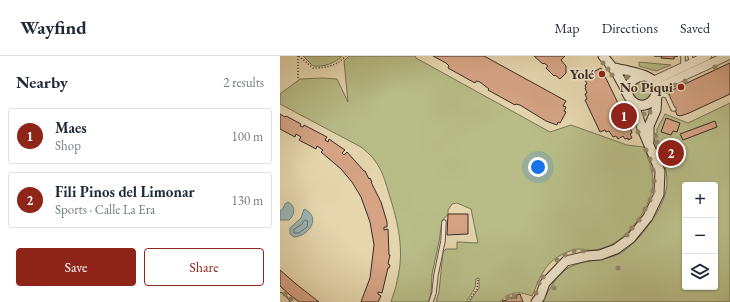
<!DOCTYPE html>
<meta charset="utf-8">
<style>
:root{--surface:#fff;--page:#f6f6f7;--text:#1f2937;--muted:#747a83;--line:#e0e1e3;--accent:#8f2418}
body{margin:0;font-family:"EB Garamond",serif;background:var(--page);color:var(--text)}
.controls{position:absolute;right:12px;bottom:12px;display:grid;overflow:hidden;border-radius:4px;box-shadow:0 1px 3px #0004}
.controls button{width:36px;height:36px;display:grid;place-items:center;padding:0;border:0;border-bottom:1px solid var(--line);background:var(--surface);color:var(--text);font:20px sans-serif}
.you{position:absolute;left:258px;top:111px;width:14px;height:14px;margin:-10px;border:3px solid #fff;border-radius:50%;background:#1a73e8;box-shadow:0 0 0 6px #1a73e833}
.badge{display:grid;place-items:center;width:26px;height:26px;border-radius:50%;background:var(--accent);color:#fff;font-size:13px;font-weight:700}
.pin{position:absolute;translate:-50% -50%;border:2px solid #fff;box-shadow:0 1px 4px #0006}
.list{margin:0;padding:0;list-style:none}
h2{display:flex;justify-content:space-between;align-items:center;height:52px;margin:0;padding:0 16px;font-size:17px}
h2 small{font-size:13px;font-weight:400;color:var(--muted)}
.list li{display:grid;grid-template-columns:26px 1fr auto;gap:12px;align-items:center;box-sizing:border-box;height:56px;margin:0 8px 8px;padding:0 8px;border:1px solid var(--line);border-radius:4px}
.list b{display:block;font-size:15px;white-space:nowrap}
.list p{margin:0;font-size:13px;white-space:nowrap;color:var(--muted)}
.list em{font-size:13px;font-style:normal;color:var(--muted)}
.actions{display:flex;gap:8px;padding:12px 16px}
.actions a{flex:1;padding:9px 0;border:1px solid var(--accent);border-radius:4px;text-align:center;font-size:14px;color:var(--accent)}
.actions .main{background:var(--accent);color:#fff}
.icon{flex:none;width:22px;height:22px;fill:none;stroke:currentColor;stroke-width:2;stroke-linecap:round;stroke-linejoin:round}
.map{position:relative;flex:none;width:450px;height:246px;overflow:hidden}
header{display:flex;align-items:center;gap:24px;box-sizing:border-box;height:56px;padding:0 20px;background:var(--surface);border-bottom:1px solid var(--line)}
header strong{font-size:19px}
nav{display:flex;gap:22px;margin-inline-start:auto;font-size:14px}
main{display:flex}
aside{flex:1;background:var(--surface)}
.map>svg:first-child{display:block}
.green{fill:#b8bd88;stroke:#797456;fill-rule:evenodd}
.water{fill:#9bb6b6;stroke:#747e7b}
.lines{fill:none;stroke-linecap:round;stroke-linejoin:round}
.shore{stroke:#6a706c;stroke-width:1}
.building{fill:#d6a485;stroke:#3a2b23}
.service-casing{stroke:#655646;stroke-width:5.5}
.tertiary-casing{stroke:#655646;stroke-width:10}
.secondary-casing{stroke:#3a2b23;stroke-width:11}
.primary-casing{stroke:#3a2b23;stroke-width:12}
.path{stroke:#3a2b23;stroke-width:1.5;stroke-dasharray:1 2;stroke-linecap:butt}
.service{stroke:#eee4ca;stroke-width:3.5}
.tertiary{stroke:#eee4ca;stroke-width:8}
.secondary{stroke:#eee4ca;stroke-width:9}
.primary{stroke:#e5d6ae;stroke-width:10}
.tree{fill:#95886d}
.poi-dot{fill:#8f2418;stroke:#eee4ca;stroke-width:1.5}
.labels{text-anchor:middle;stroke-width:3;stroke-linejoin:round;paint-order:stroke}
.poi-label{font-size:14px;font-weight:bold;fill:#3a2b23;stroke:#eee4ca;text-anchor:end}
</style>
<header>
<strong>Wayfind</strong>
<nav><a>Map</a><a>Directions</a><a>Saved</a></nav>
</header>
<main>
<aside>
<h2>Nearby<small>2 results</small></h2>
<ul class="list">
<li><span class="badge">1</span><div><b>Maes</b><p>Shop</p></div><em>100 m</em></li>
<li><span class="badge">2</span><div><b>Fili Pinos del Limonar</b><p>Sports · Calle La Era</p></div><em>130 m</em></li>
</ul>
<div class="actions"><a class="main">Save</a><a>Share</a></div>
</aside>
<div class="map">
<svg width="450" height="246" viewBox="0 0 450 246">
<rect width="100%" height="100%" fill="#e5d6ae"/>
<filter id="stains"><feTurbulence type="fractalNoise" baseFrequency=".005" numOctaves="4"/><feColorMatrix values="0 0 0 0 .2 0 0 0 0 .09 0 0 0 0 .02 0 0 0 .5 -.17"/></filter>
<radialGradient id="worn" r=".72"><stop offset=".6" stop-color="#630" stop-opacity="0"/><stop offset="1" stop-color="#630" stop-opacity=".3"/></radialGradient>
<!-- green -->
<g class="green">
<path d="M23,0H62C53,8 45,11 33,10Z"/>
<path d="M69,0H135L136,2L270,76L291,69L347,89L364,91C368,102 373,114 373,126C373,149 348,183 326,191C320,193 312,195 305,194C304,194 301,193 299,193C293,193 285,197 279,200C263,209 259,225 252,240C237,235 231,235 220,246H189L199,232V222L196,223L195,232L186,246H156L159,236L163,196L166,193H177V186L198,187L191,153L177,147L172,148L168,154V158L162,165L159,186L152,218L151,238L148,246H111C113,239 116,232 117,225C125,195 118,166 109,138C103,117 99,105 81,91L0,48V38L20,23L43,22L57,23L68,46L64,5Z"/>
<path d="M359,6L391,9L376,15L359,10Z"/>
<path d="M362,25C379,28 373,50 356,43L352,35L354,29Z"/>
<path d="M450,47V246H262C271,232 275,219 290,211C301,205 322,204 334,200C354,194 382,155 386,135C389,122 385,109 381,96L378,95L373,81L374,78L377,77V73L385,58L408,67ZM405,129H435V231H405Z"/>
</g>
<!-- water -->
<g class="water">
<path d="M8,146C16,150 15,159 9,164H0V155L3,153L5,148Z"/>
<path d="M24,153C42,161 29,180 14,181L10,178V172L21,162Z"/>
</g>
<g class="lines">
<!-- shore -->
<path class="shore" d="M25,164L28,165L27,171L19,177H14V173L21,169Z"/>
</g>
<!-- building -->
<g class="building">
<path d="M153,0H204L286,45L283,50L286,51L284,55L286,56L284,60L280,67L278,66L277,69L266,65L240,49L236,48L235,49L208,34L209,33L200,26L196,25L195,27L168,12L169,10L166,7Z"/>
<path d="M254,0H285L281,4L286,10V17L280,23L275,19L274,20L266,12L268,10L264,7L263,8Z"/>
<path d="M374,0H398L394,1V3L381,2L382,0Z"/>
<path d="M450,7V38L409,57L400,60L397,59L389,39L391,35L396,32Z"/>
<path d="M321,12L351,74L352,77L350,78L352,82L348,84V82L345,83L343,80L338,83L336,80L333,81L329,75L326,76L325,74L320,76L305,44L307,43L305,38L307,37L305,32H306L305,29L307,28L305,24L308,23L307,21L311,19V17Z"/>
<path d="M0,58L5,61L6,60L21,68L20,70L23,71L24,69L47,81L45,84L48,86L49,83L59,90L65,94L62,97L64,99L67,96L84,115H85L89,123L90,122L92,126H91L101,146L107,166V171H104V174L108,173L109,199H110L108,208L110,209L109,212H108L102,237L98,236V238L101,240L98,246H81L90,222L94,189L90,166L81,141L72,126L61,113L41,96L43,94L37,90L36,93L19,84L21,81L16,78L15,81L0,73Z"/>
<path d="M386,62L400,67L397,76L393,75L391,79L381,76Z"/>
<path d="M435,65L437,71L403,84L400,78Z"/>
<path d="M168,158H188V178L167,179Z"/>
<path d="M0,214L16,228L39,246H19L10,239L0,230Z"/>
<path d="M240,238L243,246H223L222,245L227,244V242H237L236,239Z"/>
</g>
<g class="lines">
<defs>
<g id="service">
<path d="M403,0V11"/>
<path d="M410,0L412,7"/>
<path d="M378,37L387,40L393,53H394"/>
<path d="M151,246L154,237L156,219L163,185L164,166"/>
</g>
<g id="tertiary">
<path d="M373,25L427,0"/>
<path d="M377,32L447,0"/>
</g>
<g id="secondary">
<path d="M323,0C330,8 336,15 341,25C345,31 347,41 353,46C368,58 386,35 371,23C364,17 344,14 334,12"/>
<path d="M348,38C347,28 353,21 364,20"/>
<path d="M369,85V70L376,54L377,39"/>
<path d="M256,246L260,241L265,227L286,205L307,200L320,199L336,193L351,182L368,161L379,138L380,115L363,75L353,46"/>
</g>
<path id="primary" d="M0,242L4,246"/>
</defs>
<!-- service casing -->
<use href="#service" class="service-casing"/>
<!-- tertiary casing -->
<use href="#tertiary" class="tertiary-casing"/>
<!-- secondary casing -->
<use href="#secondary" class="secondary-casing"/>
<!-- primary casing -->
<use href="#primary" class="primary-casing"/>
<!-- path -->
<g class="path">
<path d="M18,0V23"/>
<path d="M19,0L33,12C46,12 56,10 66,0"/>
<path d="M188,246L197,233L198,224"/>
</g>
<!-- service -->
<use href="#service" class="service"/>
<!-- tertiary -->
<use href="#tertiary" class="tertiary"/>
<!-- secondary -->
<use href="#secondary" class="secondary"/>
<!-- primary -->
<use href="#primary" class="primary"/>
</g>
<!-- trees -->
<g class="tree">
<circle cx="323" cy="7" r="2.5"/>
<circle cx="435" cy="11" r="2.5"/>
<circle cx="328" cy="13" r="2.5"/>
<circle cx="332" cy="19" r="2.5"/>
<circle cx="347" cy="21" r="2.5"/>
<circle cx="405" cy="25" r="2.5"/>
<circle cx="395" cy="29" r="2.5"/>
<circle cx="370" cy="56" r="2.5"/>
<circle cx="364" cy="58" r="2.5"/>
<circle cx="351" cy="60" r="2.5"/>
<circle cx="355" cy="68" r="2.5"/>
<circle cx="358" cy="76" r="2.5"/>
<circle cx="376" cy="80" r="2.5"/>
<circle cx="377" cy="86" r="2.5"/>
<circle cx="366" cy="94" r="2.5"/>
<circle cx="386" cy="95" r="2.5"/>
<circle cx="370" cy="103" r="2.5"/>
<circle cx="373" cy="114" r="2.5"/>
<circle cx="374" cy="125" r="2.5"/>
<circle cx="373" cy="135" r="2.5"/>
<circle cx="370" cy="144" r="2.5"/>
<circle cx="365" cy="153" r="2.5"/>
<circle cx="359" cy="164" r="2.5"/>
<circle cx="352" cy="172" r="2.5"/>
<circle cx="347" cy="179" r="2.5"/>
<circle cx="294" cy="195" r="2.5"/>
<circle cx="303" cy="195" r="2.5"/>
<circle cx="285" cy="199" r="2.5"/>
<circle cx="277" cy="204" r="2.5"/>
<circle cx="338" cy="212" r="2.5"/>
<circle cx="263" cy="221" r="2.5"/>
<circle cx="259" cy="227" r="2.5"/>
<circle cx="274" cy="232" r="2.5"/>
<circle cx="256" cy="237" r="2.5"/>
<circle cx="5" cy="238" r="2.5"/>
<circle cx="234" cy="240" r="2.5"/>
<circle cx="228" cy="241" r="2.5"/>
<circle cx="11" cy="243" r="2.5"/>
</g>
<!-- markers -->
<g class="poi-dot">
<circle cx="322" cy="18" r="4"/>
<circle cx="401" cy="31" r="4"/>
</g>
<g class="labels">
<!-- poi labels -->
<g class="poi-label">
<text x="314" y="23">Yolé</text>
<text x="393" y="36">No Piqui</text>
</g>
</g>
<rect width="100%" height="100%" filter="url(#stains)"/>
<rect width="100%" height="100%" fill="url(#worn)"/>
</svg>
<div class="controls">
<button>+</button>
<button>−</button>
<button><svg class="icon" aria-label="layers" viewBox="0 0 24 24"><path d="M12 4l9 5-9 5-9-5zM3 14l9 5 9-5"/></svg></button>
</div>
<div class="you"></div>
<div class="pin badge" style="left:344px;top:60px">1</div>
<div class="pin badge" style="left:391px;top:97px">2</div>
</div>
</main>
